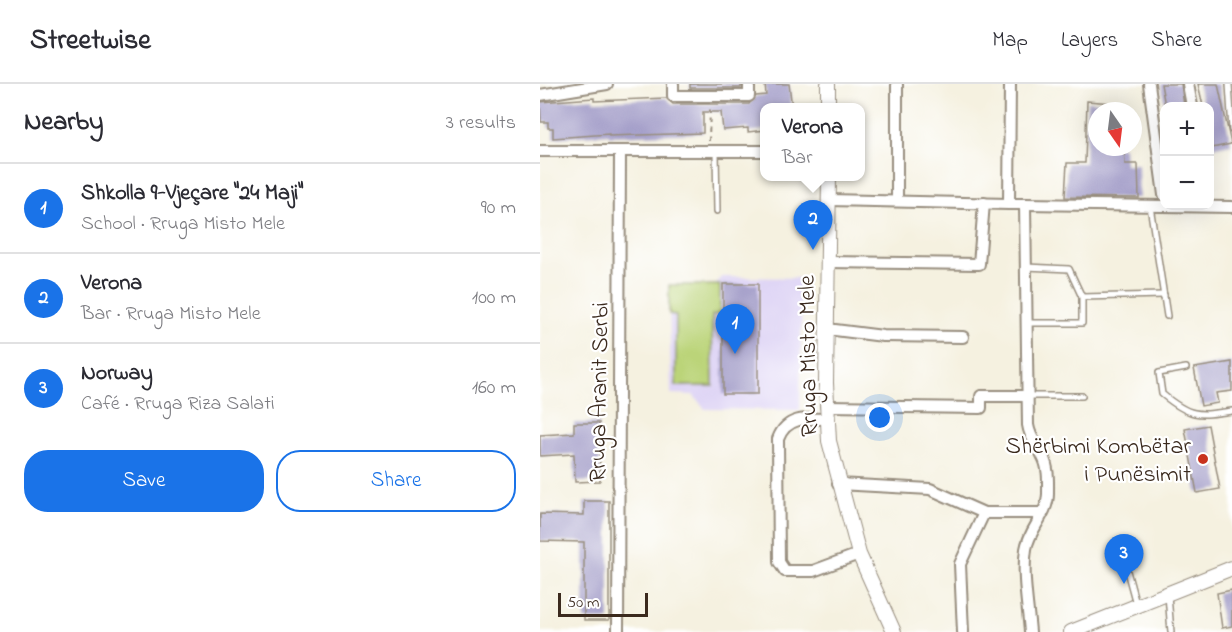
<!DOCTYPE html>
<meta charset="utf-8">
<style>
:root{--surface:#fff;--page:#f7f7f7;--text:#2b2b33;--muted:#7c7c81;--line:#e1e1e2;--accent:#1a73e8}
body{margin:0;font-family:"Indie Flower",sans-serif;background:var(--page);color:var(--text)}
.controls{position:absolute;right:18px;top:18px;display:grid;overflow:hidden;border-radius:12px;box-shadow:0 6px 24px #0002}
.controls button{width:54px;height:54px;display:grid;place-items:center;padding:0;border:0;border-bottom:2px solid var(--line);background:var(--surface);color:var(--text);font:30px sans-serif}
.compass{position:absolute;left:548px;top:18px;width:54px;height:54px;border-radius:50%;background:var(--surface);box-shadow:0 6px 24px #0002;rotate:166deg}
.scale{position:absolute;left:18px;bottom:15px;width:90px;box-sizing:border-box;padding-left:6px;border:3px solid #3b2a1e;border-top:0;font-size:16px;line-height:21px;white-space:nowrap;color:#3b2a1e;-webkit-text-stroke:4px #fff;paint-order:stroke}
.you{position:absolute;left:340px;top:334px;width:21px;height:21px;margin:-15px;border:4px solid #fff;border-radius:50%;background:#1a73e8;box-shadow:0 0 0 9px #1a73e833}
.badge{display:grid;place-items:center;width:39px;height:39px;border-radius:50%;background:var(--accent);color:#fff;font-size:20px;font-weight:700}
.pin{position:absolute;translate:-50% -50px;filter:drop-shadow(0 2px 3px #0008)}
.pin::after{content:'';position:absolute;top:32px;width:21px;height:18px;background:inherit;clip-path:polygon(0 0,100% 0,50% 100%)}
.popup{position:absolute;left:220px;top:19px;width:105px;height:78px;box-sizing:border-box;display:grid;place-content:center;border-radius:12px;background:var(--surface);filter:drop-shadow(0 2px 4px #0005);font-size:20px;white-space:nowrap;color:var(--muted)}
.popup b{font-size:22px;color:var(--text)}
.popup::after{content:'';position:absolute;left:50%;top:100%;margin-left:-12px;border:12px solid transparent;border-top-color:var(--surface)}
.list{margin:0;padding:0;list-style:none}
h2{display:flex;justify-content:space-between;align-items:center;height:78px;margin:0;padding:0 24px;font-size:26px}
h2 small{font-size:20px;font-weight:400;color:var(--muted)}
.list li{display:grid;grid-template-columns:39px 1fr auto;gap:18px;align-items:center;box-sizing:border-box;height:90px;padding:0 24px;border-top:2px solid var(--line)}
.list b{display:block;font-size:22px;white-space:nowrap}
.list p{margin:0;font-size:20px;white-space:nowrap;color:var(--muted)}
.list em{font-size:20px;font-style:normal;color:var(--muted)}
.actions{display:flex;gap:12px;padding:18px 24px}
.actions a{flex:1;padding:14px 0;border:2px solid var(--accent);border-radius:24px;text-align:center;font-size:21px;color:var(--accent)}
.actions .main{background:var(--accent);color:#fff}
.map{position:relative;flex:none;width:692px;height:548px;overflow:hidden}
header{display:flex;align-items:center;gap:36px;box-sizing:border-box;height:84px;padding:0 30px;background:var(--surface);border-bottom:2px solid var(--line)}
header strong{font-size:28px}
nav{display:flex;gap:33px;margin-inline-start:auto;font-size:21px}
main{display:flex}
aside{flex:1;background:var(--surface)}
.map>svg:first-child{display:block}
.built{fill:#dfd5f5}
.green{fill:#bbd479;stroke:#7b7f4c;stroke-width:1.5}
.building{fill:#a49fc9}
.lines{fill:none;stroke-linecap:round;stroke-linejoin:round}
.service-casing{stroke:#988e7f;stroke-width:8}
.minor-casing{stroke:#988e7f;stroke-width:14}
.tertiary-casing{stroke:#988e7f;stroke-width:16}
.path{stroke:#988e7f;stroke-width:2;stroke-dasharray:4.5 4.5;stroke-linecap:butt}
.service{stroke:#fff;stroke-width:5}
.minor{stroke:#fff;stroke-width:10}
.tertiary{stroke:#fff;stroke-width:14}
.poi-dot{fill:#c8321e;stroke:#fff;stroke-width:2}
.labels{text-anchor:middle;stroke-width:4.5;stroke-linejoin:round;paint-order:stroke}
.street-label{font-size:24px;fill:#3b2a1e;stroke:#fff}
.poi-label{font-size:24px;fill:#3b2a1e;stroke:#fff;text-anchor:end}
</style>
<header>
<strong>Streetwise</strong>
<nav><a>Map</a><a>Layers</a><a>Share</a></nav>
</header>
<main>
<aside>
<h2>Nearby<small>3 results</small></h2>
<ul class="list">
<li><span class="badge">1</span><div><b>Shkolla 9-Vjeçare &quot;24 Maji&quot;</b><p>School · Rruga Misto Mele</p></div><em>90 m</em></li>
<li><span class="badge">2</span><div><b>Verona</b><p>Bar · Rruga Misto Mele</p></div><em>100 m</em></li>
<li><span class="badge">3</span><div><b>Norway</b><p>Café · Rruga Riza Salati</p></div><em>160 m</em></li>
</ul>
<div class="actions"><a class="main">Save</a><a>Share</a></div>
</aside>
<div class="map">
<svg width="692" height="548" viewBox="0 0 692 548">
<rect width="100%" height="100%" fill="#fff"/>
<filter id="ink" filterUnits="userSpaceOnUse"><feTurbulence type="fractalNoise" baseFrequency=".0167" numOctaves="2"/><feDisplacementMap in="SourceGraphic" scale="12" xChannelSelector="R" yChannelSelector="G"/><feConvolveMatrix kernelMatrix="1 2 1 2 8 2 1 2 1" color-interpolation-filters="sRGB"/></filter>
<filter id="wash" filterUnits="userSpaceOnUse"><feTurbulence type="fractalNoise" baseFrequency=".008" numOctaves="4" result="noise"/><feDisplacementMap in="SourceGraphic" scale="24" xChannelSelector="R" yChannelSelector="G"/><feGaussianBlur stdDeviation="1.35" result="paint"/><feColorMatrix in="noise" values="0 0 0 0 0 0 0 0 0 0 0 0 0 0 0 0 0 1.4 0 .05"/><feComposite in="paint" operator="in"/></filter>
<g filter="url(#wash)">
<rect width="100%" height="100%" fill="#f5f1e0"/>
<!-- built -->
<path class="built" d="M182,193L262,194L260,326L165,325L153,311L131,310L129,201H175Z"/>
<!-- green -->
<path class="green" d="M129,201H180V230L172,231L173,302H136V231L129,230Z"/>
<g id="blocks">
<!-- building -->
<g class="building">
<rect x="150" y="0" width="51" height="4"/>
<path d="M225,0H249L252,24H225V46L208,48V44L183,46L181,28H163V49L69,52V50L13,54V44H8V38H1L0,18L54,14V17L126,14L133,20H209L216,12L226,11Z"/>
<path d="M621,0H641L644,22H625Z"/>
<path d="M658,0H678L691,60L672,64L669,22H663Z"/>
<path d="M547,17L585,20V27H557V63H584L585,80H598L599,114L525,113L527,79H545Z"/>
<rect x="183" y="200" width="35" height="110"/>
<path d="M692,278V307L676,309L678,319L661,322L654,284Z"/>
<path d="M34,339H59L60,397L35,398L34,370L0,372V351L34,349Z"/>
<path d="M668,341L680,405L657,409L645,345Z"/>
<path d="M44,417H69V536H44V458L0,457V430L44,431Z"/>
<path d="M692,506V542L682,544L677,509Z"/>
</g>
</g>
</g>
<g filter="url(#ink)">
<use href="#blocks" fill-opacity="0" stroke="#988e7f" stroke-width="1.5"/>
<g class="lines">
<defs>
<g id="service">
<path d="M689,0L692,46"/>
<path d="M176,67L177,127"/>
<path d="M610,122L627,232"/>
<path d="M486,183L529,185L542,213"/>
<path d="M487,239H542V213L624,211"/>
<path d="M646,284L619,289L622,310C650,333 657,332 692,327"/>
<path d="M488,312H542"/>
<path d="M585,461L587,487L596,520"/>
<path d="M628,511L631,548"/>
</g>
<g id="minor">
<path d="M133,0V12H209V0"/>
<path d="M470,0L469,120H485L488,341C490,355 498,361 503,373C509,384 508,398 508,410C508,430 489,445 486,465C482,491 488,522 490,548"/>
<path d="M609,0L624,111"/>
<path d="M648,0L652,22"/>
<path d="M0,11L67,0"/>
<path d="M0,67H225"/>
<path d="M289,116L469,120"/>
<path d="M357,117V0"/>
<path d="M485,120L692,123"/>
<path d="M288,178L439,180L444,119"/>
<path d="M287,245L343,252L423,253"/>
<path d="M286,322L441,324V312H488"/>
<path d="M286,335C266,334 246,333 238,355L239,478L245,487H273L319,470"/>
<path d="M298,400L390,405L444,429H501"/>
<path d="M78,548L80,68"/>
<path d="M423,548L420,480L444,429"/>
</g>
<g id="tertiary">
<path d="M288,0V24"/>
<path d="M289,92L286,299L289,357L319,470L354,548"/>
<path d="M531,548L692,484"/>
</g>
</defs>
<!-- service casing -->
<use href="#service" class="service-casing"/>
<!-- minor casing -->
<use href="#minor" class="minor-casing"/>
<!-- tertiary casing -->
<use href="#tertiary" class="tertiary-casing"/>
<!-- path -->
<path class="path" d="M169,57L170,24"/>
<!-- service -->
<use href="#service" class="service"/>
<!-- minor -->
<use href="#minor" class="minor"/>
<!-- tertiary -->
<use href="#tertiary" class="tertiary"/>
</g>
</g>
<!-- markers -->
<circle class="poi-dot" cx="663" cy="375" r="6"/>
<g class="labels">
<!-- street labels -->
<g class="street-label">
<text transform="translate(267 272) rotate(-91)" y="8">Rruga Misto Mele</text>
<text transform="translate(58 308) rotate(-89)" y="8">Rruga Aranit Serbi</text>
</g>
<!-- poi labels -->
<g class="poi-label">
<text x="651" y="369">Shërbimi Kombëtar<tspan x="651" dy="28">i Punësimit</tspan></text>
</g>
</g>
</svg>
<div class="controls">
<button>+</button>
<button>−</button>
</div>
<svg class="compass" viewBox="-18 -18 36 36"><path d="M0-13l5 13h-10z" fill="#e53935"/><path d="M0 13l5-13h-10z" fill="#7c7c81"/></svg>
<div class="scale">50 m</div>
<div class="you"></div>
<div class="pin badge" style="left:195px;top:270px">1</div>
<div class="pin badge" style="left:273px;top:166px">2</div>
<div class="popup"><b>Verona</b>Bar</div>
<div class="pin badge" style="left:584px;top:500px">3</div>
</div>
</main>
